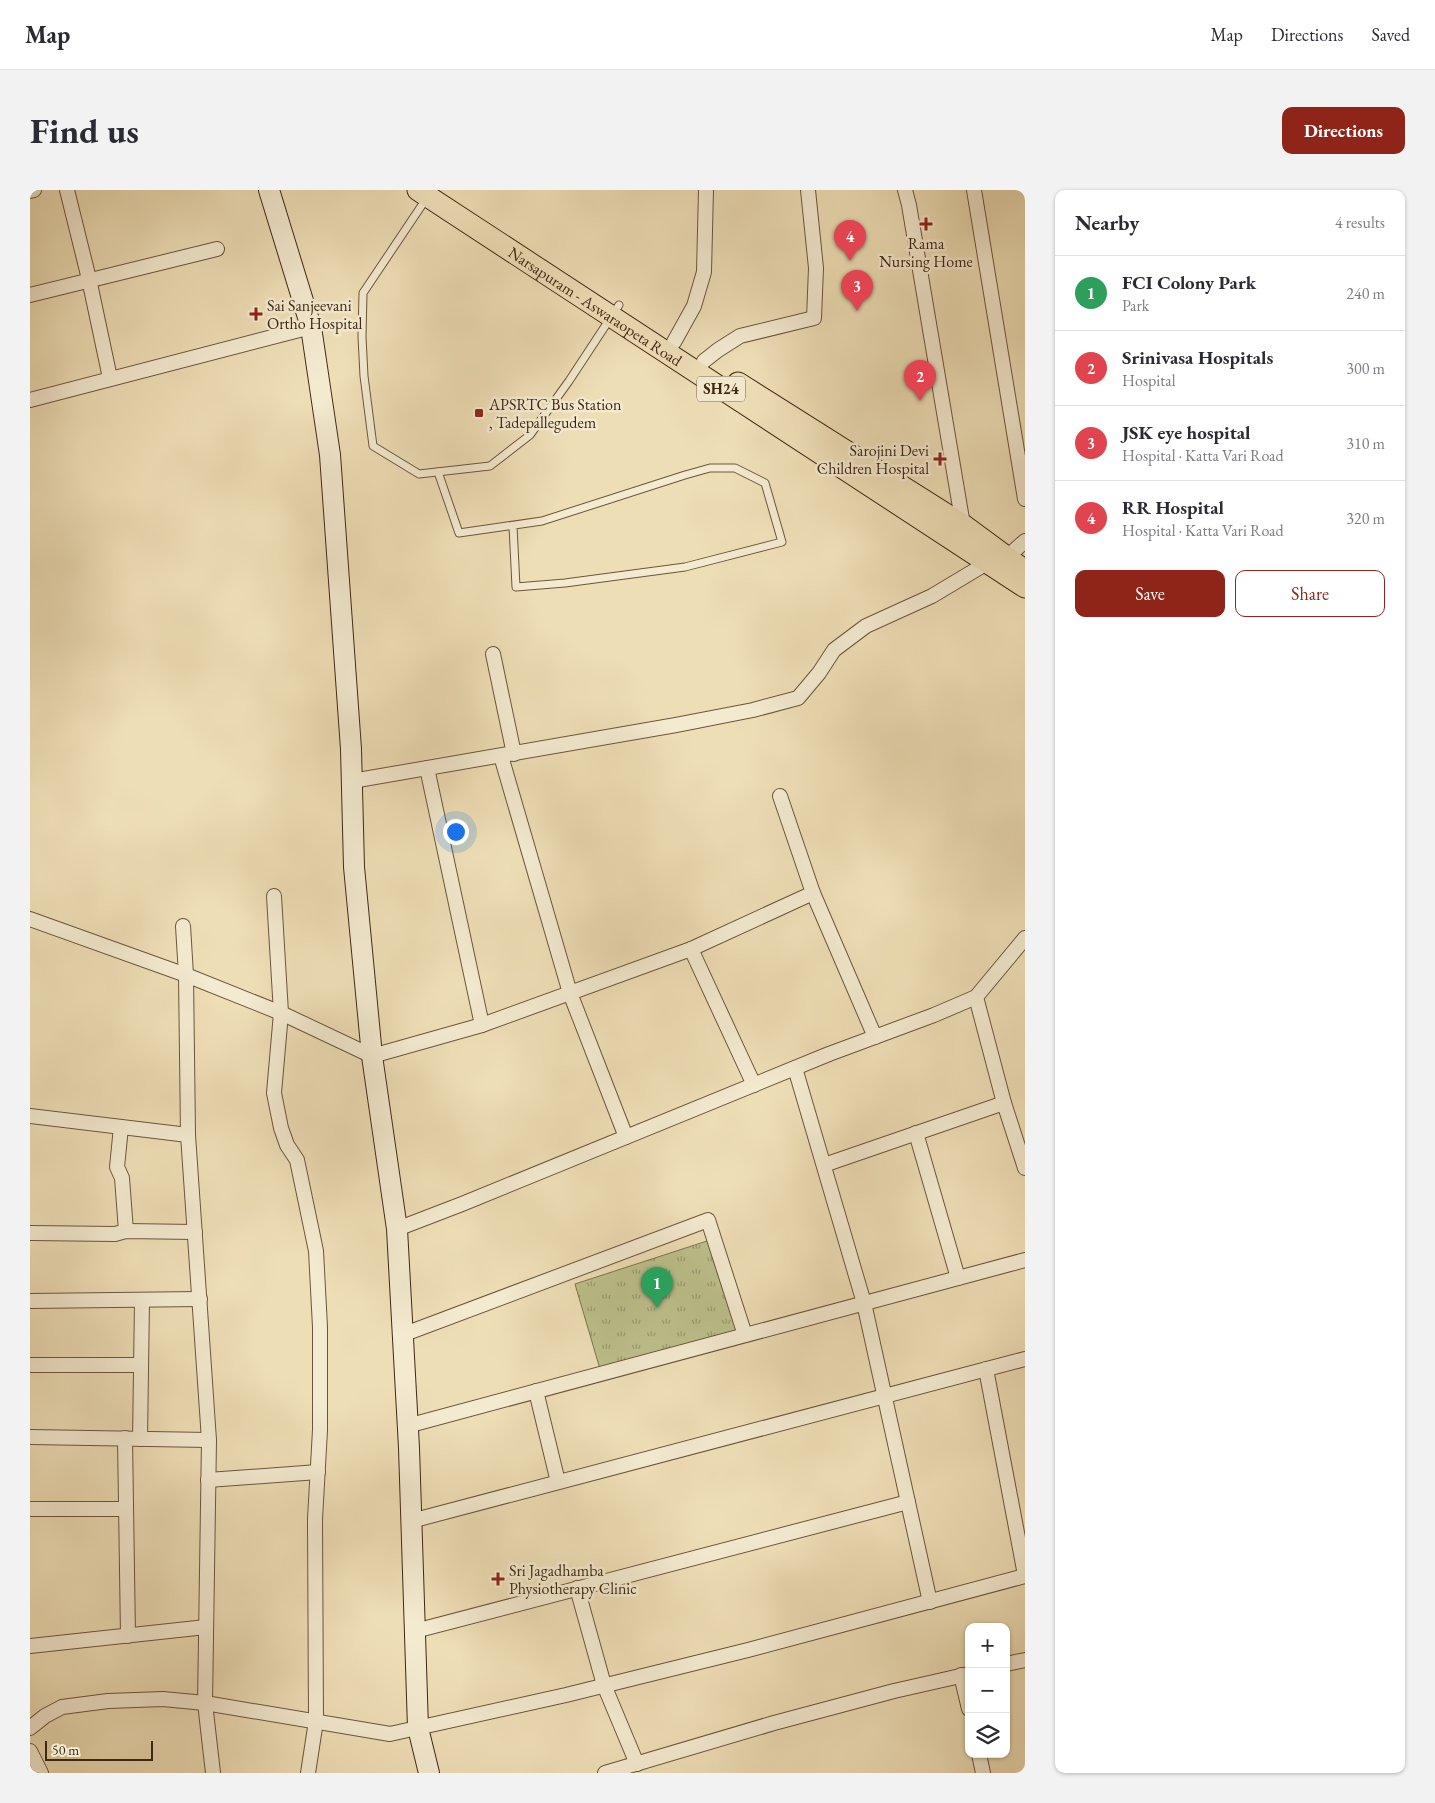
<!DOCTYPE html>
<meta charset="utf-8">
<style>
:root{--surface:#fff;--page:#f2f2f3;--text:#2b2b33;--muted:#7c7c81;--line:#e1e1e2;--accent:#8f2418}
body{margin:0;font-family:"EB Garamond",serif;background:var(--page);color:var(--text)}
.controls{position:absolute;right:15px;bottom:15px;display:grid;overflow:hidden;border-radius:10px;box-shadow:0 1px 4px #0004}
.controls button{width:45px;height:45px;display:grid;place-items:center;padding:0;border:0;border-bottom:1px solid var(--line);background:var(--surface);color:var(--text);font:25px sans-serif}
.scale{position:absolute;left:15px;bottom:12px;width:108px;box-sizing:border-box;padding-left:5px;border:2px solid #3f2814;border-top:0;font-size:14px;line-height:18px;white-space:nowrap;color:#3f2814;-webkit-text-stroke:4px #f4ead0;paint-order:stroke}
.you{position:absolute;left:425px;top:641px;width:18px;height:18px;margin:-12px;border:4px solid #fff;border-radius:50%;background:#1a73e8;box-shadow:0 0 0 8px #1a73e833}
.badge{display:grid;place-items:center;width:32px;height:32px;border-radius:50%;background:var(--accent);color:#fff;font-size:16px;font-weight:700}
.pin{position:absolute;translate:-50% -41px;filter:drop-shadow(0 1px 2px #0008)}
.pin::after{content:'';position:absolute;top:26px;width:18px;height:15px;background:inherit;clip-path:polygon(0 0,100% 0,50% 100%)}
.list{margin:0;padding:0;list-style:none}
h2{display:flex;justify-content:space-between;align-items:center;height:65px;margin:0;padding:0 20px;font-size:21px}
h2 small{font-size:16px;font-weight:400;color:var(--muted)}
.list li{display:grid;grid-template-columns:32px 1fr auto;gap:15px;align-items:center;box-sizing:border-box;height:75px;padding:0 20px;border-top:1px solid var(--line)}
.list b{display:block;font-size:19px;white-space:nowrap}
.list p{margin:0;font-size:16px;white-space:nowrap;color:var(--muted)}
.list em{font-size:16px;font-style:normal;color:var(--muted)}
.actions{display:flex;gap:10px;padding:15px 20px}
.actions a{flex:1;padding:11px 0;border:1px solid var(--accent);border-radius:10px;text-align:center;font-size:18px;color:var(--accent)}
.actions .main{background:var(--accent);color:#fff}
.icon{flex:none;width:28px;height:28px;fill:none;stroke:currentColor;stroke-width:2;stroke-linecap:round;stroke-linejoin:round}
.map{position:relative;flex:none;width:995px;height:1583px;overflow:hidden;border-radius:10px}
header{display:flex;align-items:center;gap:30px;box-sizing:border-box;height:70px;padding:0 25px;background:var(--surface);border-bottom:1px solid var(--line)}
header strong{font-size:24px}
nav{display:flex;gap:28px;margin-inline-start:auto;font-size:18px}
.intro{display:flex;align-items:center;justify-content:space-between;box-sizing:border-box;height:120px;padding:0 30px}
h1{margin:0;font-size:35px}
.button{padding:12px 22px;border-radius:10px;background:var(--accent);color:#fff;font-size:18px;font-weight:700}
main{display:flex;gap:30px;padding:0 30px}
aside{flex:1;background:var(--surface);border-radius:10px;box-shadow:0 1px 4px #0004}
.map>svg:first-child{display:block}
.park{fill:url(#park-tufts);stroke:#7e7450}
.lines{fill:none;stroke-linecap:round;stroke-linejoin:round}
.lane-casing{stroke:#6b563c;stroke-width:9}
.street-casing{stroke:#6b563c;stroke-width:16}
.secondary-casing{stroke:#3f2814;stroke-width:22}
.primary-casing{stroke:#3f2814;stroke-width:23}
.lane{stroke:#f4ead0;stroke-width:7}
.street{stroke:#f4ead0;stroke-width:14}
.secondary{stroke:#f4ead0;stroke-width:20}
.primary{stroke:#eedeb6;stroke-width:21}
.poi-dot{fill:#8f2418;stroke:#f4ead0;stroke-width:2}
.labels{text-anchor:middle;stroke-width:5;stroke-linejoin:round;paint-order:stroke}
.shield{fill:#f4ead0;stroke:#75624c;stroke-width:1}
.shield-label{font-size:15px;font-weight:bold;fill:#3f2814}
.poi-label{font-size:16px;fill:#3f2814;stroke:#f4ead0;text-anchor:start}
.street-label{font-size:16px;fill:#3f2814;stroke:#f4ead0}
</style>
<header>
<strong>Map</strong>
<nav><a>Map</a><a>Directions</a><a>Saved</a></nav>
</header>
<div class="intro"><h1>Find us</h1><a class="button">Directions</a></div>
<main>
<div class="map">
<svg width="995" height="1583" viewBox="0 0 995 1583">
<defs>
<pattern id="park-tufts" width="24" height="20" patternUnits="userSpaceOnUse" patternTransform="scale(1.25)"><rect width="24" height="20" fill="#bcc08b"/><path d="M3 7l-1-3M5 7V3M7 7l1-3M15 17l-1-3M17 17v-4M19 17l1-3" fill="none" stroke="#9a9c70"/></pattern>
</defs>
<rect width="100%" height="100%" fill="#eedeb6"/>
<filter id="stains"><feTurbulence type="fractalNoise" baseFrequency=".004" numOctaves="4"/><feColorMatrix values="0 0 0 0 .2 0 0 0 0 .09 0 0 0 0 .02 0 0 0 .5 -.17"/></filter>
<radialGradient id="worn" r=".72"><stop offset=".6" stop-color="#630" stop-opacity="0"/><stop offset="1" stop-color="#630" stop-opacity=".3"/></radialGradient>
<!-- park -->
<path class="park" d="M680,1050L709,1142L570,1179L545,1094Z"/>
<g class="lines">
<defs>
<g id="lane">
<path d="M396,9L333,103L332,147L334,186L343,256L389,284L460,276L500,245L539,191L589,115"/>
<path d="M408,282L429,343L512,331L655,285L680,278H705L735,293L752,352L655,377L535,393L486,397L483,336"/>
</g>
<g id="street">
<path d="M37,0L59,89L80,188"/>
<path d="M875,0L879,15L933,335"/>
<path d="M944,0L995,309"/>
<path d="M0,1L4,0"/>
<path d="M0,105L187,59"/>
<path d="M644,152L664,116L674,82L676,0"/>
<path d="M674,171L688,160L710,146L784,128L786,78L778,0"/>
<path d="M0,210L281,137"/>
<path d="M976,368L995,351"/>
<path d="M463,464L484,564"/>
<path d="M471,566L540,803L596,947"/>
<path d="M397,578L452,835"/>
<path d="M322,591L646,535L723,520L768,508L789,483L804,460L836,436L902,406L957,373"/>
<path d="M750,606L783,703L845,847"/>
<path d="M244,706L251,823L244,903L251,938L257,955L267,970L286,1061L290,1137V1240L285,1329L286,1531L278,1583"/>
<path d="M0,729L156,785L251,823L342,866L452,835L661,759L783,703"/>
<path d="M153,736L156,785L158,945L179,1250L175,1513L183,1583"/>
<path d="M661,759L724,895"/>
<path d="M946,807L974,913L995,978"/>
<path d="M765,878L834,1113L900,1412"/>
<path d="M0,926L158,945"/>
<path d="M91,937L87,977L92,988L96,1041"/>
<path d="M886,943L928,1088"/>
<path d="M794,975L974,913"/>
<path d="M367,1039L432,1014L799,864L904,825L946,807L995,748"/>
<path d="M0,1043L85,1044L96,1041L165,1042"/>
<path d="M0,1111L170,1109"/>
<path d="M372,1145L678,1030L715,1145"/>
<path d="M0,1175H111"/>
<path d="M956,1179L995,1385"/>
<path d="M506,1201L528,1292"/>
<path d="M377,1236L995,1070"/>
<path d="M0,1247L179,1250"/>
<path d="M95,1248L98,1446"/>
<path d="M110,1249L112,1111"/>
<path d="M178,1290L288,1282"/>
<path d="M0,1319H96"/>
<path d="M381,1331L995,1169"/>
<path d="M547,1398L574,1495L607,1574"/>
<path d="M385,1441L878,1312"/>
<path d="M0,1456L176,1437"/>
<path d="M976,1474L995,1470"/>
<path d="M931,1485L939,1519"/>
<path d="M0,1538L15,1526L32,1517L78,1511L133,1509L175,1513L360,1544L536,1505L718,1460L995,1386"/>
<path d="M0,1561L11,1583"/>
<path d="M949,1564L953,1583"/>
<path d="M575,1583L744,1533L864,1501L939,1484"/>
</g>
<path id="secondary" d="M239,0L281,137L300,265L321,559L324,677L342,866L367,1039L379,1258L388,1538L399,1583"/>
<g id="primary">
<path id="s1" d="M388,0L995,397"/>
<path d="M708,193L933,335L990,377"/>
</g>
</defs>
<!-- lane casing -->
<use href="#lane" class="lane-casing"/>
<!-- street casing -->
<use href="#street" class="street-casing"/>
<!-- secondary casing -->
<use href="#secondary" class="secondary-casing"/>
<!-- primary casing -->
<use href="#primary" class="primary-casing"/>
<!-- lane -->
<use href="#lane" class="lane"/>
<!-- street -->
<use href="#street" class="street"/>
<!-- secondary -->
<use href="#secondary" class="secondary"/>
<!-- primary -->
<use href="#primary" class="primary"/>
</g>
<!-- markers -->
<g class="poi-dot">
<path d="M893.5 26.5h5v5h5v5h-5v5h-5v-5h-5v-5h5z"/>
<path d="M223.5 116.5h5v5h5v5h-5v5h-5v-5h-5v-5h5z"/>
<rect x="444" y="218" width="10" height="10" rx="2.5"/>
<path d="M907.5 261.5h5v5h5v5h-5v5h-5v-5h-5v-5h5z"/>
<path d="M465.5 1381.5h5v5h5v5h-5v5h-5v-5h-5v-5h5z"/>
</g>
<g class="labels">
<!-- shield labels -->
<rect class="shield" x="667" y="186.5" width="48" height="25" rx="4"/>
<g class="shield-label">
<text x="691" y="204">SH24</text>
</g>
<!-- poi labels -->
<g class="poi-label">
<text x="896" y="59" text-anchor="middle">Rama<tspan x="896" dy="18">Nursing Home</tspan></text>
<text x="237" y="121">Sai Sanjeevani<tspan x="237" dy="18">Ortho Hospital</tspan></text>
<text x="459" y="220">APSRTC Bus Station<tspan x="459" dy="18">, Tadepallegudem</tspan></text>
<text x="899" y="266" text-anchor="end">Sarojini Devi<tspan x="899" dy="18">Children Hospital</tspan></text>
<text x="479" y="1386">Sri Jagadhamba<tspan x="479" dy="18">Physiotherapy Clinic</tspan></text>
</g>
<!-- street labels -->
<g class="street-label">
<text dy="6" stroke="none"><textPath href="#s1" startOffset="212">Narsapuram - Aswaraopeta Road</textPath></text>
</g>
</g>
<rect width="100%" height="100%" filter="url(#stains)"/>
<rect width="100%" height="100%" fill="url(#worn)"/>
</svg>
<div class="controls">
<button>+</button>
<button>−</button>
<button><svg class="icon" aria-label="layers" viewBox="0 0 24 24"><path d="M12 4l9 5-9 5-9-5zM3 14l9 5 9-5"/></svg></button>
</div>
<div class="scale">50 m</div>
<div class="you"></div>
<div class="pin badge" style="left:627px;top:1118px;background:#2e9e5b">1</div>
<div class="pin badge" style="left:890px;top:211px;background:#e0444e">2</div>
<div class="pin badge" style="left:827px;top:121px;background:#e0444e">3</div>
<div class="pin badge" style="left:820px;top:71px;background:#e0444e">4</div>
</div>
<aside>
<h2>Nearby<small>4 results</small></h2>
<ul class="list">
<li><span class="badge" style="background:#2e9e5b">1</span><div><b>FCI Colony Park</b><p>Park</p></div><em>240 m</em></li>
<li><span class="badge" style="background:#e0444e">2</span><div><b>Srinivasa Hospitals</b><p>Hospital</p></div><em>300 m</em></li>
<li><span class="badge" style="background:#e0444e">3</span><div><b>JSK eye hospital</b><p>Hospital · Katta Vari Road</p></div><em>310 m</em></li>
<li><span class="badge" style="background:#e0444e">4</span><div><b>RR Hospital</b><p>Hospital · Katta Vari Road</p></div><em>320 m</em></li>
</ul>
<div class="actions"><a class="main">Save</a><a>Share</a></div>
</aside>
</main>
